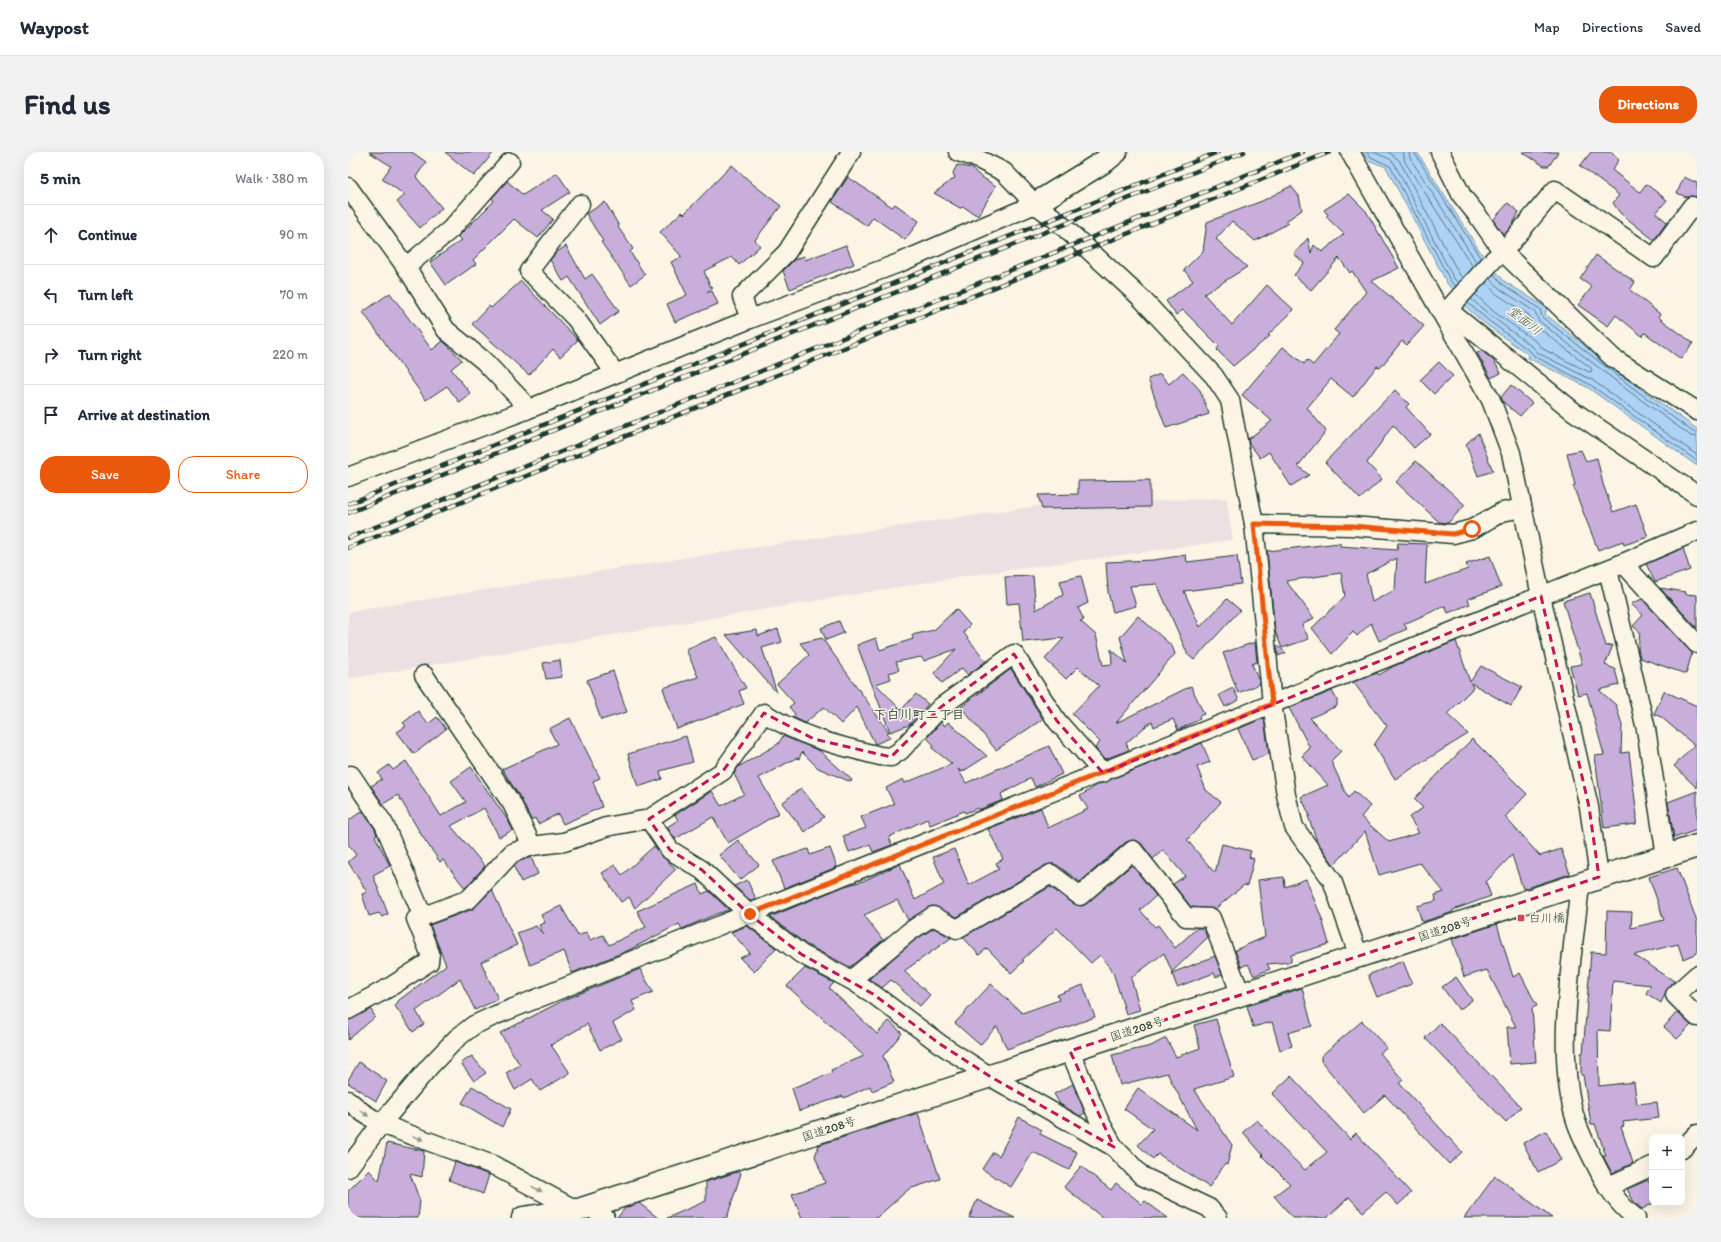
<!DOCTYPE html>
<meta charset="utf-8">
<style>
:root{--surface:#fff;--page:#f2f2f3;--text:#1f2937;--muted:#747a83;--line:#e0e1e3;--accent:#ea580c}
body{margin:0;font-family:Itim,"Klee One",sans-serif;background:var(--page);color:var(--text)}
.controls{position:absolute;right:12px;bottom:12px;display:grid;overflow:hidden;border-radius:8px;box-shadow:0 4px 16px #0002}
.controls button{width:36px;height:36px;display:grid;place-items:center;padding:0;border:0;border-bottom:1px solid var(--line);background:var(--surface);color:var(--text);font:20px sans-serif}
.stop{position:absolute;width:12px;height:12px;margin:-9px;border:3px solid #ea580c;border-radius:50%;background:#fff}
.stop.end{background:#ea580c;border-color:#fff;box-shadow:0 1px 4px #0008}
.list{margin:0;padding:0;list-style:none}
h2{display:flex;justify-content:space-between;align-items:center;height:52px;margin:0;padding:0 16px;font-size:17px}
h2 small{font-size:13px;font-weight:400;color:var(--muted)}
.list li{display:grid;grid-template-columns:26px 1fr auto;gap:12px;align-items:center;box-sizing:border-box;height:60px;padding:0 16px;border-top:1px solid var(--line)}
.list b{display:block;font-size:15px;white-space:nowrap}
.list em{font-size:13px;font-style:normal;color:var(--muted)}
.actions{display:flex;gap:8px;padding:12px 16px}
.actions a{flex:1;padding:9px 0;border:1px solid var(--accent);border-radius:16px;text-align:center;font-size:14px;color:var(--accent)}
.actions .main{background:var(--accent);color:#fff}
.icon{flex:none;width:22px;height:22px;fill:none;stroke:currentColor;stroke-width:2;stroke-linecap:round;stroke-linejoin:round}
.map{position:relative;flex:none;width:1349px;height:1066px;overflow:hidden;border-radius:16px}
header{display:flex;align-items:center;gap:24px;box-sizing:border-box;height:56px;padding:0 20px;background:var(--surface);border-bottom:1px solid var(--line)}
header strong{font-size:19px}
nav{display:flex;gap:22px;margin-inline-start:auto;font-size:14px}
.intro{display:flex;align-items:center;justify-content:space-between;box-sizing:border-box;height:96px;padding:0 24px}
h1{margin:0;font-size:28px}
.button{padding:10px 18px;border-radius:16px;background:var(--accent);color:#fff;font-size:14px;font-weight:700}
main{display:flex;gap:24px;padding:0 24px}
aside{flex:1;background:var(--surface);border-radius:16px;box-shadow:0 4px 16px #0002}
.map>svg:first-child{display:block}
.built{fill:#ede0e2}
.water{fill:#add2f6;stroke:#7496a8}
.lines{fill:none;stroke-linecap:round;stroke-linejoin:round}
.shore{stroke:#587982;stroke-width:1}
.building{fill:#c9aedc;stroke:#1f3d34;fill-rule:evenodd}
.minor-casing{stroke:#1f3d34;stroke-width:21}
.tertiary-casing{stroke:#1f3d34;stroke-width:25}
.trunk-casing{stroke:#1f3d34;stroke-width:25}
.minor{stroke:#fcf5e5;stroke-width:18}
.tertiary{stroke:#fcf5e5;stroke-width:22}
.trunk{stroke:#fcf5e5;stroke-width:22}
.rail-casing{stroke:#1f3d34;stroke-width:4.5}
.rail{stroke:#fcf5e5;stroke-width:3;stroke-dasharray:9;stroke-linecap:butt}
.oneway{fill:#8e998c}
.route{stroke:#ea580c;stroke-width:5}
.marked{fill:none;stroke:#c2185b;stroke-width:3;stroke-dasharray:8 5;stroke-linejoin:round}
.poi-dot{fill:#d1495b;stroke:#fcf5e5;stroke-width:1.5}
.labels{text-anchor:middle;stroke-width:3;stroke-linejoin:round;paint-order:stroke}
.poi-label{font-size:12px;fill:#1f3d34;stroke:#fcf5e5;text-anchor:start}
.street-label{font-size:12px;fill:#1f3d34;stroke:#fcf5e5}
.water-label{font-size:13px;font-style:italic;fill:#3b5b5b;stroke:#fcf5e5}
.neighbourhood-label{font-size:13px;font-weight:bold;fill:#1f3d34;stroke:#fcf5e5}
</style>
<header>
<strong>Waypost</strong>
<nav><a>Map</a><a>Directions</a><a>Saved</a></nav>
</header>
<div class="intro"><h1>Find us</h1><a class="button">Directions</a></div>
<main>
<aside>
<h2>5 min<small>Walk · 380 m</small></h2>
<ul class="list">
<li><svg class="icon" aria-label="ahead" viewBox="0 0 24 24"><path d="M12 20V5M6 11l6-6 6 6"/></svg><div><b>Continue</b></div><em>90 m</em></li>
<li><svg class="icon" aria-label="left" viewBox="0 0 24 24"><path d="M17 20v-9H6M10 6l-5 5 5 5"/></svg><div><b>Turn left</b></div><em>70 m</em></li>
<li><svg class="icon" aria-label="right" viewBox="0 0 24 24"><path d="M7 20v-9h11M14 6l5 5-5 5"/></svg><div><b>Turn right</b></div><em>220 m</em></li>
<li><svg class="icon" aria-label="arrive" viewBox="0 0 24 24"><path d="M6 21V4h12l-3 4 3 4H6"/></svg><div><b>Arrive at destination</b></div></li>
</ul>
<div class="actions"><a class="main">Save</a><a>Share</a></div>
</aside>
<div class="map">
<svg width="1349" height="1066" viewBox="0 0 1349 1066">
<rect width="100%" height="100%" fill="#fcf5e5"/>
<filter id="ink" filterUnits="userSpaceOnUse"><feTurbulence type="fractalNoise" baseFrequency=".025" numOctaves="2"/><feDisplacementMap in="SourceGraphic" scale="8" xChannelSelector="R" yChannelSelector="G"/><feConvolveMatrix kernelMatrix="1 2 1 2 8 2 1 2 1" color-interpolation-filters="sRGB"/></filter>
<g filter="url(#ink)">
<!-- built -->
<path class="built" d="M878,346L885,388L617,424L0,527V460L334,406L695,353Z"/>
<!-- water -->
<path class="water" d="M1015,0H1069L1133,101L1156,129L1199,156L1197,162L1283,230L1349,277V314L1239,235L1180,206L1181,203C1160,188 1136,173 1117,154C1111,147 1109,139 1100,133L1038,15L1020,8Z"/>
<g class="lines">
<!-- shore -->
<g class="shore">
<path d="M1019,0L1023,5L1042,14L1103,130L1108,134"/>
<path d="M1025,0L1042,7L1046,11L1106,127L1111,130"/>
<path d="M1040,0L1051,8L1111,122L1116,126"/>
<path d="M1055,0L1057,10L1125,115"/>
<path d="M1061,0L1062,6L1129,111"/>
<path d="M1066,0L1133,107"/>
<path d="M1146,122L1154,132L1192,157L1194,165L1281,233L1345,280H1349"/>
<path d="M1142,126L1151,136L1187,160L1191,169L1278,237L1343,284L1349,285"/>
<path d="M1127,142L1146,160L1190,191L1195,197L1241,220L1244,219L1243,216L1187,173L1181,163L1147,141L1138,130"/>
<path d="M1123,147L1143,164L1186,196L1190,201L1244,228L1349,303"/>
<path d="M1120,151L1140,168L1183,200L1186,204L1241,232L1349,309"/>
</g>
</g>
<!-- building -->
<g class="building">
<path d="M21,0H64L78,10L68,25L94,56L72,76L49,50L57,43L34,27L43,14Z"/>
<path d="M97,0H146L126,24Z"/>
<path d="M1174,0H1210L1201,14H1196Z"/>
<path d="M1243,0H1264L1271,8L1264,18L1292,40L1298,32L1319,48L1308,61L1319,70L1306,88L1272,61L1265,51L1271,43L1232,14Z"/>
<path d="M384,13L406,33L433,54L407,88L412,94L391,113L384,105L356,119L362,134L365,135L358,141L364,139L370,152L327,170L319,152L339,143L323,110L334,105L312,80L334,60L336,62Z"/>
<path d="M609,13L623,16L632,24L648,34L630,64L616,55L612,56L586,41L607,26L605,21Z"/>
<path d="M209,21L222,40L194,58L205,67L190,86L166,67L125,108L128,112L98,133L82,110L114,88L110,85L146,49L144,46L159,29L175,43Z"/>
<path d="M500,25L544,55L547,52L571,69L557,88L525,65L519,74L484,50Z"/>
<path d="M1336,25L1349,31V45L1343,44L1338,45L1329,41Z"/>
<path d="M943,34L951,44L954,58L938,69L941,71L907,89L884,69L868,87L899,115L856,142L884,173L919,133L946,158L920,183L922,184L885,214L869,198L871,194L835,158L828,163L818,149L845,129L836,118L855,99L859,70L914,49Z"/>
<path d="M1001,42L1018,59L1051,116L1024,129L1076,174L1059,193L1054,189L1032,216L1029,214L1005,245L983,227L959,256L978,279L950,314L961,323L943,334L921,300L912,306L901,291L900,287L924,269L894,243L935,195L956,212L959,208L965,213L991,182L986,178L1018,140L1004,119L1002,121L991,106L963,138L946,123L956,111L946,102L960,86L963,101L966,93L974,100L996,82L978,65L980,63L976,58Z"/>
<path d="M257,50L271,74L270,75L285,97L282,100L297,123L283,133L253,90L255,89L238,62Z"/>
<path d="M1160,51L1171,60L1165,72L1156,83L1145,68Z"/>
<path d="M498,93L506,112L442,137L435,119L446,108L456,104L457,108Z"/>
<path d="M218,94L237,127L244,122L271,159L252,173L221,125L215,129L202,108L209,100Z"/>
<path d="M1248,103L1287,130L1282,138L1312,162L1310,165L1345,191L1333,207L1297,181L1294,184L1268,163L1260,174L1230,153L1244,135L1232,127Z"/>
<path d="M173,129L230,188L212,205L205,197L181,223L124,172L141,154L143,156Z"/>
<path d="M42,141L84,198L95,189L114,208L103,217L123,242L112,251L99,234L78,248L15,160Z"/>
<path d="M1134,199L1145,208L1153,221L1143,226L1129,201Z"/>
<path d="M1091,210L1105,224L1086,242L1072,228Z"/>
<path d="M835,220L852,238L861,262L818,276L800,227L812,222L821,232Z"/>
<path d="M1163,233L1184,251L1172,264L1155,250L1153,245Z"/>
<path d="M1047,238L1061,252L1058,255L1082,282L1066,296L1045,273L1019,311L1034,327L1012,347L977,310Z"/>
<path d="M1130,281L1145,319L1130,324L1118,292Z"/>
<path d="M1233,298L1238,309L1249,306L1255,332L1265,360L1288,352L1300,385L1276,393L1275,389L1250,398L1225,334L1227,333L1219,301Z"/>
<path d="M1068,309L1117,353L1100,371L1091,370L1048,330Z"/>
<path d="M802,328V355L694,357L690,343L730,342V329Z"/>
<path d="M992,391V394L1049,398L1050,391L1079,392L1077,432L1120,417L1118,412L1142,404L1153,435L1120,447L1122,452L1100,461L1097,454L1056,472L1059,477L1031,489L1023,471L1009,484L1005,480L984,502L964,476L997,444L993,421L938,429L966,466L954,473L961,487L934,496L927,479L919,399ZM1049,406L1047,438L1024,450L1018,422Z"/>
<path d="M1335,396L1342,418L1307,430L1298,412Z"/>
<path d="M838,403L839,410L889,404L893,432L836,439L852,475L879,447L892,458L846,508L840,503L809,432L782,434L788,454L765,460L760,440L758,410L805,408Z"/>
<path d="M685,424L688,458L715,443L712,429L733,424L740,451L730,456L736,468L732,469L748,483L755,513L764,512L763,497L779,511L772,485L790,464L824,494L827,502L768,571L843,534L856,562L851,564L852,567L830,578L825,567L806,575L804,569L778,591L781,598L757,607L747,596L752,590L724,562L751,534L730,515L718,527L697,507L716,486L675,490L671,451L659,452L657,425Z"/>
<path d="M1312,436L1338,440L1337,442L1349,443V476Z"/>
<path d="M1242,441L1258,494L1265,493L1257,513L1267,517L1271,533L1251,538L1268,553L1274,573L1273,601L1281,600L1289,664L1288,672L1256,676L1247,604L1256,603L1239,541L1230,543L1222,514L1234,512L1215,449Z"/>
<path d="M1294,447L1344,501L1338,522L1292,506L1290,496L1292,480L1285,474L1295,463L1283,452Z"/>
<path d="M608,457L622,473L615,480L638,509L620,523L614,516L594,531L586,521L608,497L576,509L573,505L548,510L551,518L541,521L543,527L528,532L553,558L568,542L580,552L561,573L542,580L509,493L528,486L532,498L565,487L564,483L586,478Z"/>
<path d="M491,469L496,481L478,488L473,476Z"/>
<path d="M430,477L434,490L414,496L429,541L378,483L409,478L410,484Z"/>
<path d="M368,485L398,536L391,539L396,552L329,577L315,536L350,525L338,497Z"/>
<path d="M474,486L541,580L539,581L542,586L527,592L509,555L493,572L476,555L457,571L445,565L447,562L441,555L446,551L429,532L461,503L452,491Z"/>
<path d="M1108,489L1122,530L1133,514L1174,535L1163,554L1123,531L1125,536L1099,562L1120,582L1047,627L1026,593L1039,574L1005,530L1029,521L1031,523L1046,514Z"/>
<path d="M907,490L909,510L904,512L912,532L890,541L875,501Z"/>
<path d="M929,493L938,501L930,504Z"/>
<path d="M212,508L214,525L198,527L195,511Z"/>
<path d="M663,517L695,567L648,598L613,555Z"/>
<path d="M265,519L279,560L253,568L239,528Z"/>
<path d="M885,536L891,548L877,555L871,543Z"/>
<path d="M984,539L989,548V554L962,566L993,599L983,609L1000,646L1006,639L1022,654L1013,665L1041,690L1071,681L1061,665L1075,656L1066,647L1124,587L1179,642L1157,665L1192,704L1213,697L1222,722L1175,737L1164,703L1138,730L1143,744L1105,758V760L1074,770L1069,754L1088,749L1087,743L1096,740L1072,711L1031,723L1017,679L986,713L969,689L960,664H962L953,645L980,633L954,604L962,596L941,556Z"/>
<path d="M1316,539L1349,554V636L1326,614L1346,593L1313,565L1306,562Z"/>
<path d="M70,559L80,572L89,565L98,577L66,602L49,580L58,574L55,571Z"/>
<path d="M222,566L252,626L245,629L254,655L215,672L210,662L190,672L187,666L183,668L173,647L154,617L209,592L201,577Z"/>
<path d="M916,566L921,602L904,608L890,577Z"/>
<path d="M593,570L597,574L600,570L639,604L614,620L610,617L618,631L701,594L714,622L687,635L683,626L653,642L655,648L630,658V656L617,661L616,659L582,673L579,667L541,685L544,693L525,700L522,693L501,700L495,684L518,676L513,665L546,652L538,636L555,627L557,631L604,612L584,596L586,593L579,586Z"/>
<path d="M338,584L345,610L312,619L314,627L290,635L280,602Z"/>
<path d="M435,584L472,599L504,628L503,630L470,616L454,600L451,607L448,606L411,626L431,661L380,691L365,665L327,687L319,675L330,668L327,663L364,639L373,654L396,642L386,622L390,615L430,592Z"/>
<path d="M854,591L862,610L849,615L858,638L873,650L839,688L867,721L874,692L903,699L901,705L906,707L899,734L896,733L867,757L843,755L825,732L837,724L815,698L805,707L793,691L784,688L778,690L732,730L709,713L704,712L698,713L609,765L584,754L560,768L549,748L516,763L535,788L502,815L459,793L422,765L497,734L515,729L552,712L567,748L596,732L585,705L606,697L621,733L651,717L648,711L655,707L640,677L693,656L700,676L740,657L732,644L751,632Z"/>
<path d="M58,609L93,664L118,650L103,629L123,615L159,667L165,678L151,685L136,656L103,674L137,714L117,736L95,708L92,710L74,684L50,643L35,652L23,634L34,627L30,621L41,613L45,618Z"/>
<path d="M453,636L476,665L457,680L434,651Z"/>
<path d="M1349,639V678L1326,686L1320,650Z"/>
<path d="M14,659L27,677L29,683L27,684L42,714L25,723L40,762L34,765L31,761L21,764L14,742L19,740L0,710L8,703L0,692V669Z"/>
<path d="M390,688L411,713L392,728L371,703Z"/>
<path d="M306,694L314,704L328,717L287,756L281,745L273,750L254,721L267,713L274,723Z"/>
<path d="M482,696L489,715L436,736L425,709L460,697L462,703Z"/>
<path d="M183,705L190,722L173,730L166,715L170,710Z"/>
<path d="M784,713L808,744L792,758L807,775L810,773L827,796L849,776H856L859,786L824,820L816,801L783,826L792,858L778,862L765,820L752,803L743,811L709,776L674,808L676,809L663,821L639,796L631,803L615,785L702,735L726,752L735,754Z"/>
<path d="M1329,716L1349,769V801L1335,807L1330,792L1286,803L1326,829L1320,836L1313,851L1298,841L1303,833L1265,829L1262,879L1250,878L1251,934L1286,930L1289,952L1309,950L1311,966L1275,970L1276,974L1273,975L1285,1011L1264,1021L1255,1004H1258L1247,972H1243L1235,923H1233V901H1235L1243,800L1258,801L1259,759L1284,760L1283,776L1316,768L1301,725Z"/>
<path d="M936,725L937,735L958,727L974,767L981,792L943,803V810L919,812L922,817L906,824L900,812L893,815L887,798L917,785L910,728Z"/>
<path d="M399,728L408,747L403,749L386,734Z"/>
<path d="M350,732L354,742L361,739L381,758L368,762L334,777L331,772L281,798L224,821L216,799L182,813L169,781L188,774L196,783L191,773L197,771L193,763L213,754L230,784L239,780L242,788L255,783L261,793L298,775L289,759Z"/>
<path d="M144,738L169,793L133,810L150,847L127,858L112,827L68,859L76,872L65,880L47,854L51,848L98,813L82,773L125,757Z"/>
<path d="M1149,772L1165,825L1172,821L1189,854L1184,856L1188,910L1162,912L1159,875H1168L1139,818L1116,825L1104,787Z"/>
<path d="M399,774L428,796L406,820L392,806L402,801L383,780Z"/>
<path d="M586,776L603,786L556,819L582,843L572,854L543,828L534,836L521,827L567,788Z"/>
<path d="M867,804L874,822L868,825L866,821L829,835L824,821Z"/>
<path d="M1055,809L1064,832L1029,845L1020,823Z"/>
<path d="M457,816L486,831L481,836L529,882L541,869L554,881L535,904L546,930L524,939L522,934L496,946L495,944L451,959L444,936L484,921L483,918L516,904L439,834Z"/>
<path d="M292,817L305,840L284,849L288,858L265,871L274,887L252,898L239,872L203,893L222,921L192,939L184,927L167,938L158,921L172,913L152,881L216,848Z"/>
<path d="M1108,825L1124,848L1111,858L1094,835Z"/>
<path d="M643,832L674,861L711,848L709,843L735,833L747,865L659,897L649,874L632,893L607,871Z"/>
<path d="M954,836L964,874L940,881L944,894L932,898L924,870L905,875L899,854Z"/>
<path d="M23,857L27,865L0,888V868Z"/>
<path d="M1329,860L1343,873L1329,887L1316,875Z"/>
<path d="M868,867L886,925L846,937L884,993L879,1013L877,1012L861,1035L810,1002L805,1007L790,993L805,977L776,957L790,936L849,978L819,921L772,933L764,903L803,894L818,886L828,905L852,896L846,873Z"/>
<path d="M1014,869L1039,896L1032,901L1055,928L1051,931L1114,1000L1101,1012L1037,943L1016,961L973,909V904Z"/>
<path d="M1092,871L1173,955L1158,970L1077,886Z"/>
<path d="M124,904L138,921L126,929L113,911Z"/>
<path d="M11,910L39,929L28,949L0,931V928Z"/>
<path d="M943,924L1002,987L1008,981L1063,1041L1050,1053L1038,1040L1015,1060L1001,1045L979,1066H945L926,1044L942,1032L914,1004L915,1003L895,980L909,968L932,994L957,1018L979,1000L924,942Z"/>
<path d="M725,932L737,961L732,964L712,952L706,942Z"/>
<path d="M124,934L163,957L154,975L114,951Z"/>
<path d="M570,961L592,1027L561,1037L528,1066H454L444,1042L477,1031L467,1004L471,993Z"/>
<path d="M671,965L694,978L692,982L729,1000L721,1018L685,1000L663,1035L634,1017L645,1000L651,1004Z"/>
<path d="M1198,979L1213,1008L1190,1020L1175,991Z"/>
<path d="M39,991L76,999L74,1025L62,1022L72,1049L70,1066H0V1039L21,1018L31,1029Z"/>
<path d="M107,1010L141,1023L135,1042L101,1028Z"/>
<path d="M733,1014L763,1038L768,1031L794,1052L797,1049L820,1066H755L716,1035Z"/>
<path d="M389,1020L393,1021L379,1066H319L358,1049V1030Z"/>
<path d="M1147,1024L1153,1028L1204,1066H1116Z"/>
<path d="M1300,1028L1304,1037V1052L1294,1057L1286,1050L1279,1037Z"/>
<path d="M629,1048L667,1066H621Z"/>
<path d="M291,1051L310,1066H269L277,1056Z"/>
</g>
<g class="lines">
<defs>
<g id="minor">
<path d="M610,0L626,5L656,20L687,52L706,66L793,146L866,224L882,248L906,372L924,551L938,643L946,675L984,728L1011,805"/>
<path d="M1002,0L1143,248L1163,301L1193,444L1241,655L1251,725"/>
<path d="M1092,0L1114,44L1130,64L1155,100L1265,206L1349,259"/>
<path d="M0,35L58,115L98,178L136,209L174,249L178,258"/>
<path d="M232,52L181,119L228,167L262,214L265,222"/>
<path d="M58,115L103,77L162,10"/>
<path d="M1100,158L1225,259L1349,343"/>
<path d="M1095,163L1146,107L1155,100L1207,38L1306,106L1344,54L1349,56"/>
<path d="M402,167L394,145L439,100L503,0"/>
<path d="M0,325L178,258L402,167L551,111L687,52"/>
<path d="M906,372L1003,374L1105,382L1124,377L1154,360L1174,356"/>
<path d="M1275,411L1349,492"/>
<path d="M1260,418L1298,577L1318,704"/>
<path d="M76,523L164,652L184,694"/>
<path d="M3,623L36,672L75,765"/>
<path d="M301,667L375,619L416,561C455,586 488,593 532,604L543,605L552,599L593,555L666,502L709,569L755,621"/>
<path d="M1232,733C1225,803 1206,901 1228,969C1233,984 1241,999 1248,1013C1258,1033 1269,1052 1288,1066"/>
<path d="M1349,823L1327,843L1349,865"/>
<path d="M503,828L561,780L585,764L609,777L703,722L732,744L785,698L838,765L863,766L893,843"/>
<path d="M0,858L42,835L81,810L82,801L68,767L121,747L164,701L184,694L216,690L258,675L301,667L322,698L354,718L401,762L453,802L503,828L525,842L592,892L643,925L766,995"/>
<path d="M722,899L751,968L766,995L794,1024L861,1056L870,1066"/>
<path d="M0,948L14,960L33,972L145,1013L228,1058"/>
<path d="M1334,997L1349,982"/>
<path d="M0,1016L33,972L82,914L109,886L126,873L148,863L1275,411L1349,379"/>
<path d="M1259,1035L1304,1014"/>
<path d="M241,1054L257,1066"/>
</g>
<path id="tertiary" d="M687,52L757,9L768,0"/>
<g id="trunk">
<path d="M175,1066L220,1059"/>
<path d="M206,1066L1349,694"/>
</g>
</defs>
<!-- minor casing -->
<use href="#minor" class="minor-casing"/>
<!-- tertiary casing -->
<use href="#tertiary" class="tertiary-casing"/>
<!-- trunk casing -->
<use href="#trunk" class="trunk-casing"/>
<!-- minor -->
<use href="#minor" class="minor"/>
<!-- tertiary -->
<use href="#tertiary" class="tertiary"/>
<!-- trunk -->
<use href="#trunk" class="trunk"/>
<defs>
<g id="rail">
<path d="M0,352L870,0"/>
<path d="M0,361L896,0"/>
<path d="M0,386L955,0"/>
<path d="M0,396L982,0"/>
</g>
</defs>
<!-- rail casing -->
<use href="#rail" class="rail-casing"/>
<!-- rail -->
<use href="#rail" class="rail"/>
</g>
<!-- one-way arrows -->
<defs><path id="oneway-solid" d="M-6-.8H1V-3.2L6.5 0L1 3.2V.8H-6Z"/></defs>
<g class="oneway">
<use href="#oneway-solid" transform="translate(16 961) rotate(35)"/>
<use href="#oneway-solid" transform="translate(70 986) rotate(20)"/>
<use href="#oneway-solid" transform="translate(189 1037) rotate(28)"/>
</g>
</g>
<g class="lines" filter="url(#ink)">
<!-- route -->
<path class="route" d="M402,762L924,552L906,372L1004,374L1105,382L1124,377"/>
</g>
<!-- marked area -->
<path class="marked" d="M1193,444L1241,655L1251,725L722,899L766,995L643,925L592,892L525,842L453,802L401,762L354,718L322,698L301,667L375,619L416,561L466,587L543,605L593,555L666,502L709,569L755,621Z"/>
<!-- markers -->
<rect class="poi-dot" x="1169" y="762" width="8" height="8" rx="2"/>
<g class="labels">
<!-- poi labels -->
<g class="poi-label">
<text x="1181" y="770">白川橋</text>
</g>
<!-- street labels -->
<g class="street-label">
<text transform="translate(1097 777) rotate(-18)" y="4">国道208号</text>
<text transform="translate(789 877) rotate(-18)" y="4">国道208号</text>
<text transform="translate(481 977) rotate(-18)" y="4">国道208号</text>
</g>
<!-- water labels -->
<g class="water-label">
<text transform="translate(1177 168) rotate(38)" y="5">堂面川</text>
</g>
<!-- neighbourhood labels -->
<g class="neighbourhood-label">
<text x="571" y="567">下白川町二丁目</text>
</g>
</g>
</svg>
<div class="controls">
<button>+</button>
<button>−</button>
</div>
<div class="stop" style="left:1124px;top:377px"></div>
<div class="stop end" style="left:402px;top:762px"></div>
</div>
</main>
